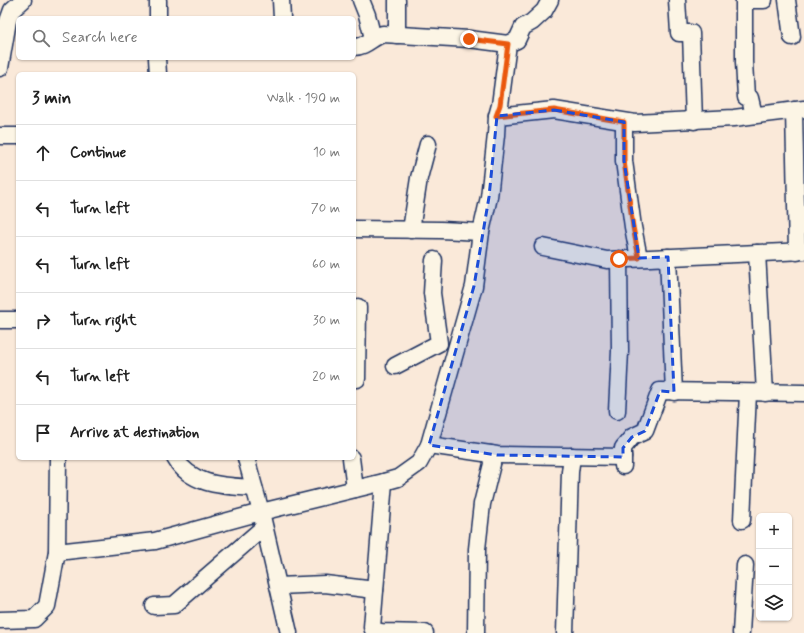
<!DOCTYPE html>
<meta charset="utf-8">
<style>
:root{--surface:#fff;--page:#f6f6f6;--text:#222;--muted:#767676;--line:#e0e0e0}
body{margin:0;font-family:Mynerve,sans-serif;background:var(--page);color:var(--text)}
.controls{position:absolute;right:12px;bottom:12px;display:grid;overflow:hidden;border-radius:6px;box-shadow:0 1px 3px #0004}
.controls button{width:36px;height:36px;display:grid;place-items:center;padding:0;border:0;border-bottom:1px solid var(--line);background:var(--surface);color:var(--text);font:20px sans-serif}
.stop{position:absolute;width:12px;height:12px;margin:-9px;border:3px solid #ea580c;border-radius:50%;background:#fff}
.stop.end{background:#ea580c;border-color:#fff;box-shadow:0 1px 4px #0008}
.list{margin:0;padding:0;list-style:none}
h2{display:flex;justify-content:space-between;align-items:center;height:52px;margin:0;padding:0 16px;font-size:17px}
h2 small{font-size:13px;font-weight:400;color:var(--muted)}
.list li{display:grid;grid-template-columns:26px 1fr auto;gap:12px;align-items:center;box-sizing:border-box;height:56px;padding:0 16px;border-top:1px solid var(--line)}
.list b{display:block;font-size:15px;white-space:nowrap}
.list em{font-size:13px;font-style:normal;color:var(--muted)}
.icon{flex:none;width:22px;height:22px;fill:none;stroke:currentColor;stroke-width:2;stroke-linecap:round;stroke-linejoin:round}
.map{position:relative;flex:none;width:804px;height:633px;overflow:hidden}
.search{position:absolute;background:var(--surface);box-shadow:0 1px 3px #0004;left:16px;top:16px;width:340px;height:44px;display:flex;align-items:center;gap:10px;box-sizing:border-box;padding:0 14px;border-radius:6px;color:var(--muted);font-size:15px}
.panel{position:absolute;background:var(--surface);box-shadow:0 1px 3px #0004;left:16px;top:72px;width:340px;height:388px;border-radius:6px}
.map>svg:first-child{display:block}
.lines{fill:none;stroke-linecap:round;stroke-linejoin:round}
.street-casing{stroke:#1b2f5e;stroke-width:19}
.street{stroke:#fcf5e5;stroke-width:16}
.route{stroke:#ea580c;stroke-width:5}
.marked{fill:#1d4ed8;fill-opacity:0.2;stroke:#1d4ed8;stroke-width:3;stroke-dasharray:8 5;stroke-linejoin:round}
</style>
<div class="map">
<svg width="804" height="633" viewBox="0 0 804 633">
<rect width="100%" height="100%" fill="#fae9d9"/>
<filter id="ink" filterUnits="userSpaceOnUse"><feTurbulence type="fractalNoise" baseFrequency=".025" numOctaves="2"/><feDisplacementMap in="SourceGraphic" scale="8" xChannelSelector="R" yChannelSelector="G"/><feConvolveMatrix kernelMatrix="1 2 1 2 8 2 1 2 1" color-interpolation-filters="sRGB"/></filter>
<g filter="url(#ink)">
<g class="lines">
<defs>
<g id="street">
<path d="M281,0L282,18"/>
<path d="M361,0L367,15L373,38"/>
<path d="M677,0L679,33H691L694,121"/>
<path d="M744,0V62L746,97L750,98L754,115"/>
<path d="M744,0H764"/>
<path d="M787,0L792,37"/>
<path d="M158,18V0"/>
<path d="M397,35V0"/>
<path d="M354,47C366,47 372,37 383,34L469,39L508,44"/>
<path d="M157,58L158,74"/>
<path d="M0,68L8,21L12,10L23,0"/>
<path d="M794,110L797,252"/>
<path d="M497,116L554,110L635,123L734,118L804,109"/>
<path d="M624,122V161L633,227L639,258"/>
<path d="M0,136H18"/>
<path d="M354,229L441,230L481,232"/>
<path d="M411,230L419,178L428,144"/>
<path d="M543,247L607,260L804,251"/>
<path d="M757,253L765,393"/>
<path d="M668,257L674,392"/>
<path d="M0,320H18"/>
<path d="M395,366L439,343L432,293L434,260"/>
<path d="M354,379H357L358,307"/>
<path d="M617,411L620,351L619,259"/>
<path d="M429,445L497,455L623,457"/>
<path d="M175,458C191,486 225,486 254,488"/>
<path d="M246,458L261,512L289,633"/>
<path d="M351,458L355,489"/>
<path d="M623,466V448L632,437L645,431L660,391L804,393"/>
<path d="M384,482L372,627L373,630L381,632L425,633"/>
<path d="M742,520L748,393"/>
<path d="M57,552L155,541L261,512L384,482L398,478L419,463L429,445L474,286L481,232L489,197L496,135L497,116L500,105L508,44L517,40L523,27L532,22L544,11L550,0"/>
<path d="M278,586L325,584L375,590"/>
<path d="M154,606L174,605L264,527"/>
<path d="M0,620L34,619L47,606L57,552L58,458"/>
<path d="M476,633L477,549L482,504L492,464L491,454"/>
<path d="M565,633L570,472L572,456"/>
<path d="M741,633L745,565"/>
</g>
</defs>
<!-- street casing -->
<use href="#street" class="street-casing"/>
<!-- street -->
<use href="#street" class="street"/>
</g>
</g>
<g class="lines" filter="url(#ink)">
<!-- route -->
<path class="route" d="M469,39L508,44L500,105L496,116L554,110L624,122V161L633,227L639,258L619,259"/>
</g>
<!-- marked area -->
<path class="marked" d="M554,110L624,122V161L639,258L668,257L674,392L660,391L645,431L632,437L623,448V457L497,455L429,445L474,286L489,197L497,116Z"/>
</svg>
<div class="controls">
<button>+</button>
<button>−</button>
<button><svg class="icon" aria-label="layers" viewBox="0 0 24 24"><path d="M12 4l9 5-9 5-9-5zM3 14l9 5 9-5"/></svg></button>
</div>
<div class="stop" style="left:619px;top:259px"></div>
<div class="stop end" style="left:469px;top:39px"></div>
<div class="search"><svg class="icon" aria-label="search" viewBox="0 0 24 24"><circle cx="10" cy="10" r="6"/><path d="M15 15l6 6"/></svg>Search here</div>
<section class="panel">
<h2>3 min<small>Walk · 190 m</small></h2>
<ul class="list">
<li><svg class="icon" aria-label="ahead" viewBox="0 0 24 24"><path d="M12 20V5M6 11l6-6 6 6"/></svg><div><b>Continue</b></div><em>10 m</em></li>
<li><svg class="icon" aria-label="left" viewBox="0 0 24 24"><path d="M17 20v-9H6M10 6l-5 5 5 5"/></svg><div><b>Turn left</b></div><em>70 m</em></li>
<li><svg class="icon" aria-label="left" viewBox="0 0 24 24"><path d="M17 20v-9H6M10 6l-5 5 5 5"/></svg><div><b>Turn left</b></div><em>60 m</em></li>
<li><svg class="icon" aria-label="right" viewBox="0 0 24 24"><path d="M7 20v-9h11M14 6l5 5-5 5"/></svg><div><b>Turn right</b></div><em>30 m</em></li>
<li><svg class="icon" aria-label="left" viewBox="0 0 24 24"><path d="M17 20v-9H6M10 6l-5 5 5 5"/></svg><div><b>Turn left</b></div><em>20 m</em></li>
<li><svg class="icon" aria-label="arrive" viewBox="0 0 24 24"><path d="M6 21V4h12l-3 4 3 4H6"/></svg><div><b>Arrive at destination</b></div></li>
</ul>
</section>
</div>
